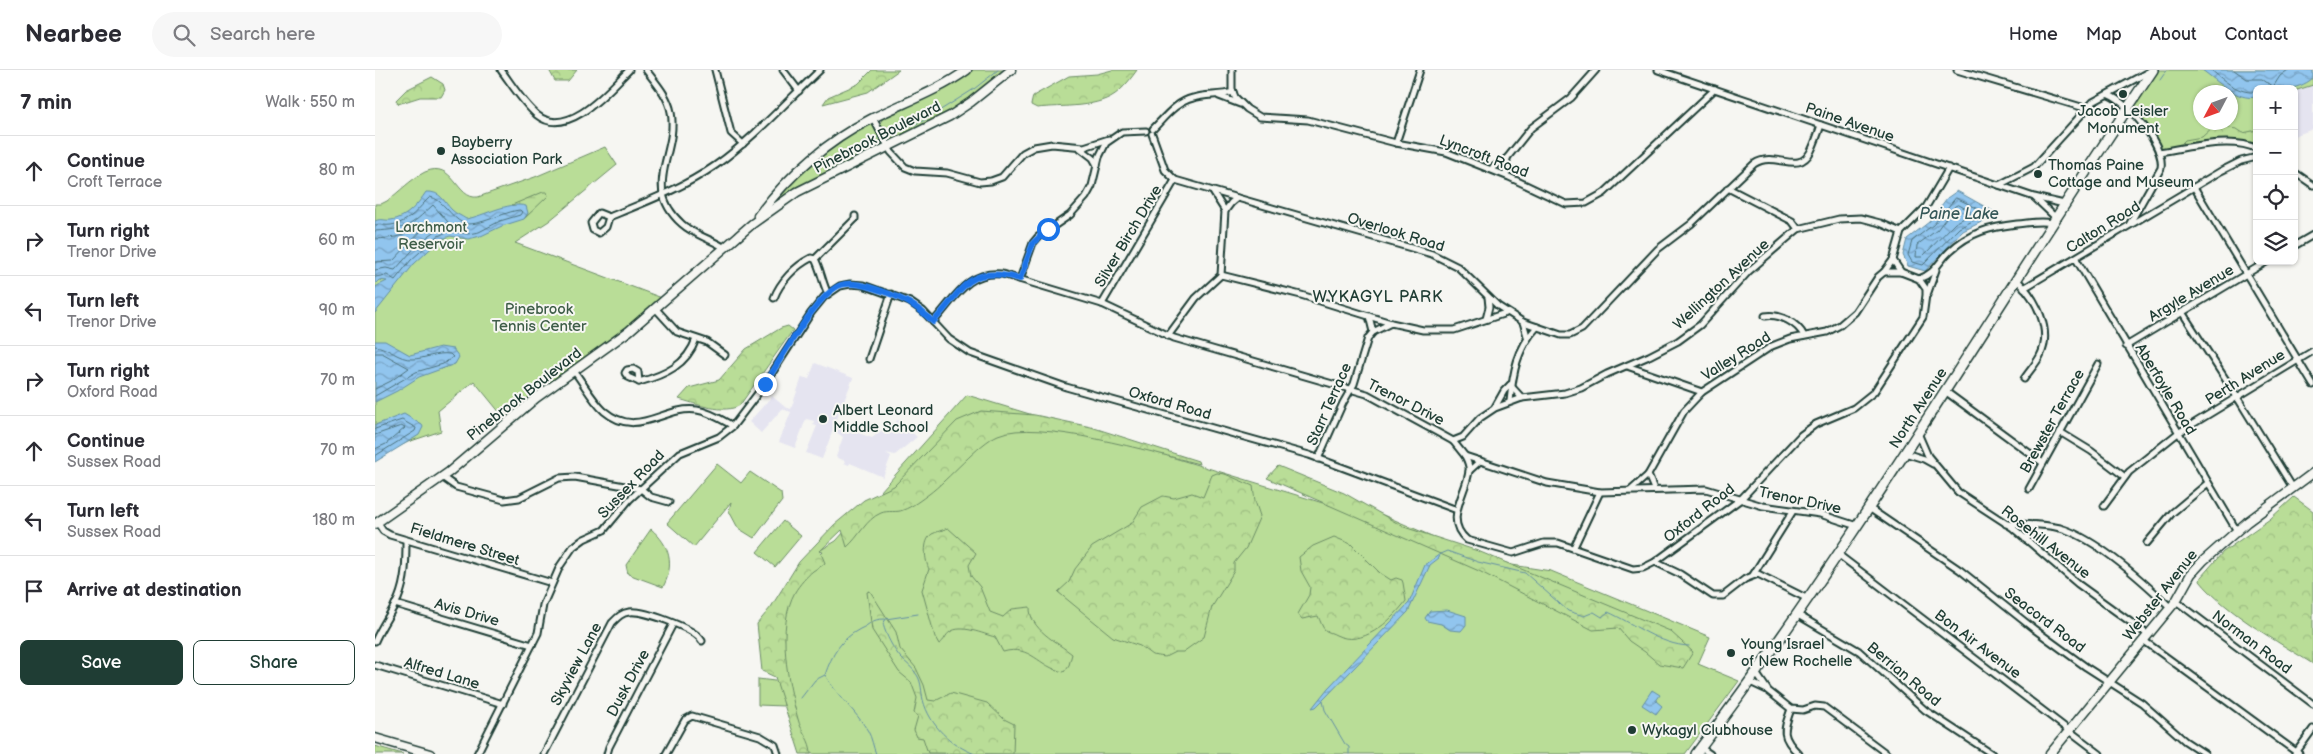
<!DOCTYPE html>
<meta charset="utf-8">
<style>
:root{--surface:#fff;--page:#f7f7f7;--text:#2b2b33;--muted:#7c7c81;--line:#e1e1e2;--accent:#1f3d34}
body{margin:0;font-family:"Balsamiq Sans",sans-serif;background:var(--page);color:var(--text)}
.controls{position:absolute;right:15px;top:15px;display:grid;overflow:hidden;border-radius:8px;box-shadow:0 1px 4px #0004}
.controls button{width:45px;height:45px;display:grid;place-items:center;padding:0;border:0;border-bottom:1px solid var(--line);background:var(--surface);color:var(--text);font:25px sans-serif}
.compass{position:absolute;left:1818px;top:15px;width:45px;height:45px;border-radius:50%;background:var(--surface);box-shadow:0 1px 4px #0004;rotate:229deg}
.stop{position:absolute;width:15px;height:15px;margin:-11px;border:4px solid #1a73e8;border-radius:50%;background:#fff}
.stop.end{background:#1a73e8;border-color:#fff;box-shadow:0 1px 5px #0008}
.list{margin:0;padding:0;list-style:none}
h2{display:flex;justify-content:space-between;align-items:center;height:65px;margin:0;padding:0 20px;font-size:21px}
h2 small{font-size:16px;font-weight:400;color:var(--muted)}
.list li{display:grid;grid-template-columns:32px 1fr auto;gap:15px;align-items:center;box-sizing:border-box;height:70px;padding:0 20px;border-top:1px solid var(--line)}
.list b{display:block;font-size:19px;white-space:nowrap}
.list p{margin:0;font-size:16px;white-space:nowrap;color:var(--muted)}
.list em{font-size:16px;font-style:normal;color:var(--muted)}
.actions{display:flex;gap:10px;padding:15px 20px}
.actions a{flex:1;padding:11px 0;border:1px solid var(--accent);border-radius:8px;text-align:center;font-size:18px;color:var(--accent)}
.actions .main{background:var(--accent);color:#fff}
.icon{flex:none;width:28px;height:28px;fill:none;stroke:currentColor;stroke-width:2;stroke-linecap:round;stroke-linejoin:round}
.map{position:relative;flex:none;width:1938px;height:684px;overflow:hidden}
header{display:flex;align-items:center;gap:30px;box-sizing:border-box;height:70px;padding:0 25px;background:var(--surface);border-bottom:1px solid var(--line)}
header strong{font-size:24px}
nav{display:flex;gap:28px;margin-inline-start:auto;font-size:18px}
.search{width:350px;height:45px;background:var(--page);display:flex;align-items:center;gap:12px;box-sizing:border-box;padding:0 18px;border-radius:28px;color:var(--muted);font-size:19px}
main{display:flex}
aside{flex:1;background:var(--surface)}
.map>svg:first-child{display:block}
.built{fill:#e5e4f0}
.green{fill:#b9dd97;stroke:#6c8d66;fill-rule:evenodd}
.forest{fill:url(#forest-crowns);stroke:#6c8d66}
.wetland{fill:url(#wetland-marsh);stroke:#6c8d66}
.water{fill:url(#water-waves);stroke:#638fa4}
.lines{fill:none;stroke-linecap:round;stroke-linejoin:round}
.shore{stroke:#4d737e;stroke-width:1}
.stream{stroke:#638fa4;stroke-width:1}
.street-casing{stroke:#1f3d34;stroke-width:9}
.secondary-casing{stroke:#1f3d34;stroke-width:11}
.primary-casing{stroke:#1f3d34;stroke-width:12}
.street{stroke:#f6f6f2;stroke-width:5}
.secondary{stroke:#f6f6f2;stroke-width:8}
.primary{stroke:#f6f6f2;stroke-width:9}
.route{stroke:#1a73e8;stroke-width:6}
.poi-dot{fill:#1f3d34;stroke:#f6f6f2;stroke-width:2}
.labels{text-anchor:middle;stroke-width:4;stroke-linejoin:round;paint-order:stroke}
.poi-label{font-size:15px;fill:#1f3d34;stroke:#f6f6f2;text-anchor:start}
.street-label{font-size:15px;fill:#1f3d34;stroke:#f6f6f2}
.park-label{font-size:15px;fill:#3e5d48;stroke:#f6f6f2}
.water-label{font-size:16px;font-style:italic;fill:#365859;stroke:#f6f6f2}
.neighbourhood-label{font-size:16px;letter-spacing:1px;fill:#1f3d34;stroke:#f6f6f2}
</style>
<header>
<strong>Nearbee</strong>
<div class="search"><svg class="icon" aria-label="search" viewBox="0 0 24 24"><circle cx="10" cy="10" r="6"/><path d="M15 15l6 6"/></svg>Search here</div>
<nav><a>Home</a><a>Map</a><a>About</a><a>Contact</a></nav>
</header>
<main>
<aside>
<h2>7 min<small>Walk · 550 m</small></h2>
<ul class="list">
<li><svg class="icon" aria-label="ahead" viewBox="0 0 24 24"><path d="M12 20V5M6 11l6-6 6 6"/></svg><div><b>Continue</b><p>Croft Terrace</p></div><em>80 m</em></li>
<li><svg class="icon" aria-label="right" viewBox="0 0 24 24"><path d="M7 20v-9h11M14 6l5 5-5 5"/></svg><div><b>Turn right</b><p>Trenor Drive</p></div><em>60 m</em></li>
<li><svg class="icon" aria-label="left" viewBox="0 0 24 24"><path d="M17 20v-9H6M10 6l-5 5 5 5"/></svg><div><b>Turn left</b><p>Trenor Drive</p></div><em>90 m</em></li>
<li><svg class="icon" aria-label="right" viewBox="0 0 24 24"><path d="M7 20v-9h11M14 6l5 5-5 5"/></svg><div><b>Turn right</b><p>Oxford Road</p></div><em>70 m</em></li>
<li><svg class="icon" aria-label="ahead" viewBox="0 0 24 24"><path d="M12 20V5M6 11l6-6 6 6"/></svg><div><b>Continue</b><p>Sussex Road</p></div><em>70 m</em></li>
<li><svg class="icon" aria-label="left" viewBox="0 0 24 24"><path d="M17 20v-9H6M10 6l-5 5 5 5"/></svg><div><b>Turn left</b><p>Sussex Road</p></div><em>180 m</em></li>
<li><svg class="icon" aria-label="arrive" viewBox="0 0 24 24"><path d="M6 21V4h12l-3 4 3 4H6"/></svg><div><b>Arrive at destination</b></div></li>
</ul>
<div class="actions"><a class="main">Save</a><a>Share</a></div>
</aside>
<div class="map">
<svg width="1938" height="684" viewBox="0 0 1938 684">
<defs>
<pattern id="forest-crowns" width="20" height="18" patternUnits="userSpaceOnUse" patternTransform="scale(1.25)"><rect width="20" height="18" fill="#b9dd97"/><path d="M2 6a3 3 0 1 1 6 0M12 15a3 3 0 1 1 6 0" fill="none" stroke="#9fbf83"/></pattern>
<pattern id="wetland-marsh" width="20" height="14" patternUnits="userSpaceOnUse" patternTransform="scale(1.25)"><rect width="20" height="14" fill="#b9dd97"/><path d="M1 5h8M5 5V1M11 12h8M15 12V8" fill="none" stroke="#9fbf83"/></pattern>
<pattern id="water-waves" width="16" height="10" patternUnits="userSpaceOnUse" patternTransform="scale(1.25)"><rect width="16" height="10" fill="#91c5ee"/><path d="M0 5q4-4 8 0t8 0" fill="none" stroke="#76a1c2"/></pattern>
</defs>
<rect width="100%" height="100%" fill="#f6f6f2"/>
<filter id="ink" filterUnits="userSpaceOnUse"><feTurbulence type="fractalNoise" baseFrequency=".02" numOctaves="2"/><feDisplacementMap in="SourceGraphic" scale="10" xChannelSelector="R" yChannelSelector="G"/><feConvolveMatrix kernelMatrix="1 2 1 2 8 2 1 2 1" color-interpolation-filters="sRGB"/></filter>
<g filter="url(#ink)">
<!-- built -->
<g class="built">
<path d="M1938,15V59L1919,66V21Z"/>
<path d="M440,293L478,308L460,354L497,368L515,354L517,355L523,350L542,367L520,385L511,383L516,386L508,407L475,393L474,395L469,393L470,391L461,387L468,367L458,360L447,389L431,383L442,356L438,355L439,351L431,349L420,378L404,372L416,342L407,339L386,363L374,352L397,326L410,337L416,339L427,307L434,309Z"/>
</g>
<!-- green -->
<g class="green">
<path d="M597,0H632L600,26L574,44L516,72L505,53L508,48L583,9Z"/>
<path d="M1782,0H1938V15L1919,21V19H1882V77L1855,71L1785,80L1757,37ZM1826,22H1856V52H1826Z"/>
<path d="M496,53L499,55L507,76L405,130L402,128C428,98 459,70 496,53Z"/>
<path d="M230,77L242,95L174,151L140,173L287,228C236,270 182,308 130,349L99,311L63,341L66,361L33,372L0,389V134H6L12,131C24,122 36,109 50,102C79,89 81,130 103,127L160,107Z"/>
<path d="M592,325L961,437L976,431L1061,468L1137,495L1176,501L1335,567L1323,594L1364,611L1310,684H432L392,549L448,482L444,481L461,471Z"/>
<path d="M342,394L366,413L375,402L406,423L407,431L379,468L363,458L354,441L356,432L319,477L292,453Z"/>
<path d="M408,451L426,466L400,497L382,482Z"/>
<path d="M276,459C295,475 300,495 288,517L253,504L251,495Z"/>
<path d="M383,609L408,612L409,636L383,635Z"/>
<path d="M0,676L28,684H0Z"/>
</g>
<!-- forest -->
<g class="forest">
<path d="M174,0H202L193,11H180Z"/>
<path d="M497,0H524L493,22L448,34L453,27L483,14Z"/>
<path d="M737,0H762C757,7 751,15 744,21C724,39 687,35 662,38L656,35L658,26L694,6L722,4Z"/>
<path d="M57,7L68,14L70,20L66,27H45L23,34L21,30L31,20Z"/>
<path d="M1839,56L1862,59L1868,63L1882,60V76C1857,67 1834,71 1809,75L1807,73L1810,70L1827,67Z"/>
<path d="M413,256L418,260L365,335C350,345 321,334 304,329L314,318L344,310L371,279L406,258Z"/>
<path d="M606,341L660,345L716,357L823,391L824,394C780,383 662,348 623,365C604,373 573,410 554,424C547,429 537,437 528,440C522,443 513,440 506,443C491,449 484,467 472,477L467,460L445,481L450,493C446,497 442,498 438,501C432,506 424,515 420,522C401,556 413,614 423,649C426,662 436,670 436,684H425L400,607L387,601L382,554L396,537L424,492L459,455L489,430L519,416L582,351Z"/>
<path d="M903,396L969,423L1029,457L1103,481L1295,561L1318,582L1308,598L1284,594L1270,582L1254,571L1243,558L1218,560L1104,501L892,408Z"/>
<path d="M842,403L850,404L878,416L880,431L885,446L871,478L859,493V501L837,537L829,567L808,582H800L790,587L777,585L765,576L738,567L683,522L694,512L700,499L717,477L757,453L767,437L788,426L799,428L817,423L828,427L837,405Z"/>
<path d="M1919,427L1938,441V594C1903,572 1850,542 1825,511L1826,507L1848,482L1895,449Z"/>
<path d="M573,458L601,483L594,495L596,506L605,517L615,542L628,547L637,539L655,537C654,559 682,572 697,584L694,595L689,602C663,597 656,574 628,582L620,567C608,564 586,554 575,562C570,565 570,571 564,574L560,567L547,520L554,499C550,491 547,471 557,464C561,462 568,460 573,458Z"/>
<path d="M959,467L976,474L1005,503L1016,510L1021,508L1027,510L1028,513L1031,531C1015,552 987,578 961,565C958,563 952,562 950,560C947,557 945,550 943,546L927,549L923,544L934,525L935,517L926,501L924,487L938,476Z"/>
<path d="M495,521L521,562L525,579L541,598L549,615L553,630L560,631L576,623L612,633L629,649L639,654L638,684L553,683L548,668L542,667L539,660L543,646L539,643L542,628L536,612L524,602L497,560L492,522Z"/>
</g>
<!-- wetland -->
<path class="wetland" d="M168,122H172L173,126L149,149L153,143L137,135Z"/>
<!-- water -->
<g class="water">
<path d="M1827,0H1938V8C1922,22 1901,19 1882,19V27C1861,31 1843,11 1827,0Z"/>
<path d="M1582,121L1623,144L1588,161L1550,201L1533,196L1528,185L1532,169L1554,152L1572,128Z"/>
<path d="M51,122C66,121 68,131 77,140C81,144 87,146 91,149C109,146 133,131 151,136L153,143L149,149L127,156L106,166L93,169L75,166L65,170L39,194L0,243V217L12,211L4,210L0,214V151C6,148 10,151 16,150C32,148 43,134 51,122Z"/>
<path d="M0,271H10L35,285L65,277L78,279L84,287L80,294L44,307L22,321L0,332Z"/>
<path d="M29,344L47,355L48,357L44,365L0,392V355Z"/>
<path d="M1065,484L1064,488L1055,495L1033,542L949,629L941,637L937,638L953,618L1034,533L1050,495Z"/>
<path d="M1072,540L1091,546V555L1086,561L1075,560L1066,554L1052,551L1050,548L1055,541Z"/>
<path d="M1277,620L1285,625L1281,631L1287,636L1281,644L1267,635Z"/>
</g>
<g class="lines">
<!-- shore -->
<g class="shore">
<path d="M1836,0C1850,11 1863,24 1882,22"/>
<path d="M1859,0L1872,9H1887L1898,17L1905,6L1913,0"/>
<path d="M1581,128L1608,141L1609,145L1584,158L1548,195L1537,192L1533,185L1537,171L1558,155Z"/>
<path d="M1584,135L1595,141V145L1580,153L1547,187H1541L1542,175L1562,160L1580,136Z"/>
<path d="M0,155C5,154 11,156 16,155C35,153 44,137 55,127C68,129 75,147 88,153C102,158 130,141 145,140L147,142L145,145L125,151L104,162L93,164L74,161L63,166L36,190L20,210L12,205L0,207"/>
<path d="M0,161C33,159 34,157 58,135L73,152L44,173L20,200L11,198L0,200"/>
<path d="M0,169C18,168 30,167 46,156L49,158L18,191L0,192"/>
<path d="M0,276C13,277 24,290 37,289C50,289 61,282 75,284L78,287L68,294L41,302L0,326"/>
<path d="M0,283H7L34,298L16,311L0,319"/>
<path d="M0,359L27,350L41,358L40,361L0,386"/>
<path d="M0,365L26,356L30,358L11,374L0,379"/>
</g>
<!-- stream -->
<g class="stream">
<path d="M1785,10L1792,0"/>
<path d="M512,65L548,51L599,19L623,0"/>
<path d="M503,68H504"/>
<path d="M1065,484L1072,481L1103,492L1150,503L1193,541L1209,546L1219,542L1227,547L1233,542C1258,553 1285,575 1314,576"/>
<path d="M543,544L511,549L508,554C511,565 518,579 526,588C531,593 538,598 542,605C547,613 546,621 548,630C555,656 576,675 600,684"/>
<path d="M426,628L440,610L450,605"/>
<path d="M948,631L950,640L970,674L974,677V684"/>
<path d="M501,684C498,677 497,668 493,661C481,641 462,626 450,605C457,584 466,569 485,559C497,554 495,549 510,549"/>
</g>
<defs>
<g id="street">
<path d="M126,0C137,15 148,33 162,45C193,70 235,19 254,0"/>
<path d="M271,0C281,13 293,26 296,42C304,84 265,116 307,154C319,165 336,169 350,178"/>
<path d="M340,0L356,63L368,74"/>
<path d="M408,0L424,21"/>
<path d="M857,0V19L860,27L872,39L885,47L933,50L1021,73L1071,82L1134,107L1191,134L1211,133L1229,123L1340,19"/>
<path d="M1283,0L1659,127L1689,134"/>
<path d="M1582,0L1713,39"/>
<path d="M1734,25C1754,33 1790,76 1786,98L1754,155"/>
<path d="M844,26L865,34"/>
<path d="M498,48L516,82L530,97L540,101L572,103L605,112L616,111L627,107L648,83L659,77L677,74L709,77L734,69"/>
<path d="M778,59C790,47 801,32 818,28C831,24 844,26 858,22"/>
<path d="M777,64L790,100L800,110L1057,184L1083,197L1123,236L1148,252L1186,265H1195L1207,259L1283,179L1316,154L1379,94C1401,80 1423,106 1436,81C1440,73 1443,64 1446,55"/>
<path d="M1021,73L1045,0"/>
<path d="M705,78L718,88L722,95"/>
<path d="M1784,82C1811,78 1857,66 1882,79"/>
<path d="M1116,99L1132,88L1156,58L1196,28L1221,0"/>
<path d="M1919,102L1938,115"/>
<path d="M1131,105L1132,88"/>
<path d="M1624,115L1659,97L1718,32L1775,1"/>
<path d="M1819,117L1938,315"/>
<path d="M1353,118L1417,151L1423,159"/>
<path d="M1660,128L1681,148"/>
<path d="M850,141L856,133L862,128"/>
<path d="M224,143L234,147L231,157L224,163L218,160L216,153Z"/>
<path d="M234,147C271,132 308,118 341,95C379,68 411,32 445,0"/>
<path d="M1919,176L1938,165"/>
<path d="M440,189L480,149V146"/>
<path d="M1701,189L1862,461"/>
<path d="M1518,190L1526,202"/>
<path d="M1509,202L1518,190L1526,162L1551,137L1574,98"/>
<path d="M846,205L926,225L1016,253L1048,260H1079L1131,243"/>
<path d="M645,209L658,173L663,167L695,145L711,127L717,116L724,87L731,73L747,62L771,61"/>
<path d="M1643,211C1661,228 1678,261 1665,286C1661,294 1654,301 1649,309"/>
<path d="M1649,218L1846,101L1866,91L1882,87"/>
<path d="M1552,225L1561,200"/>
<path d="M399,228C405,212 420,196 436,188L440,189C446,200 447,212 453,224"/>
<path d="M727,234L800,110"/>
<path d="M281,239L302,262L332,272L350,285"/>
<path d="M1807,242L1862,327L1918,418"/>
<path d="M994,246L998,262"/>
<path d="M1390,246C1404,243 1423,253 1429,266"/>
<path d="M1111,249L1114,237L1113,227"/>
<path d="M558,252C579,230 592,200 627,204L727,234L799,268L992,324L1069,366L1078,371L1090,386L1172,413L1225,422L1331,419L1388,436L1445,444L1482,456"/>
<path d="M1148,252L1152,266"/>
<path d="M793,266L821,228L846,205L850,141L838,122"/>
<path d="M1751,276L1893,191"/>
<path d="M494,289L516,224"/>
<path d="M1252,296L1327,322"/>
<path d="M258,299L263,302L264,312L253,307L250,303L252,300Z"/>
<path d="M199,301C209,314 217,330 229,341C263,370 289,335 322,340C335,342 347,350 358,356"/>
<path d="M264,312C290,305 312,295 321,269"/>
<path d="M1135,315L1147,328"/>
<path d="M1570,321L1668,393"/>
<path d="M1135,331C1138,303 1142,278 1162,257"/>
<path d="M1120,337L1129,321L1135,315"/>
<path d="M1685,362L1716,381L1750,407"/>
<path d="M1543,363L1553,386L1583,422L1638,458L1703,514L1772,564"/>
<path d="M1078,371L1088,367L1105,348L1120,338L1147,328L1190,323L1206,318L1232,304L1274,286L1303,271L1325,255L1374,201L1423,159L1464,149L1486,148L1505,153L1526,162"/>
<path d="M1530,383L1549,389L1558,394"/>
<path d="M1090,386C1092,390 1095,396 1094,401C1091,425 1068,450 1092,470L1138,483L1169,473H1183L1258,499L1268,498L1280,492L1366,429L1426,365L1441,354L1479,338L1499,322L1548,247L1551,225V219L1544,209"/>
<path d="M943,389L968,333L979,314L993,268L998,262L1016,253"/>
<path d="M1094,401L1105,391"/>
<path d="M1273,405L1279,419"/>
<path d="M67,407L81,417L129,430L144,428L184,408L200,407L266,419L276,427L294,432"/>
<path d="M1654,419L1723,294"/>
<path d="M1256,420L1273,405L1309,341L1327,322L1397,276L1415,269L1452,262L1465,255L1480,242L1503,207L1509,202H1526L1544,209C1562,202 1562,193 1575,181C1595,162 1616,157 1642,154C1655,153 1665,150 1677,153"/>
<path d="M1729,436L1754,402L1803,363L1938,281"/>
<path d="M1494,438L1585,500L1659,559L1711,597L1767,633L1810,671L1830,684"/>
<path d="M2,452L8,461L15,465L177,513"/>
<path d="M1631,454C1649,454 1668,454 1685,458C1721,468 1768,511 1795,537"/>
<path d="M1651,470L1656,459L1660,455"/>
<path d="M1772,473L1797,443L1833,413"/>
<path d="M1199,477L1225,422"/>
<path d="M1464,485L1725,684"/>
<path d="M1280,492L1305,504L1338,526H1348L1370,509L1383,504L1433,529"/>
<path d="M1378,505L1418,441"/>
<path d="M1801,531L1938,634"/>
<path d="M20,534L157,575"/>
<path d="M1423,545L1484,581L1550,640L1617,684"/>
<path d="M1768,570L1924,684"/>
<path d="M0,571C6,557 16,543 23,529C31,510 31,490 31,470"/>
<path d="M0,595L128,634"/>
<path d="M1381,603L1392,619"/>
<path d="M1375,612L1392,620L1416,639L1428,640L1440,636L1449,637L1512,684"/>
<path d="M1416,639C1408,661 1406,667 1424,684"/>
<path d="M1326,678L1335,684"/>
<path d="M102,684L163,563L168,535L185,496L198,477L209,469L229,460L254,430L305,383L344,367L358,356L390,314L436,243L449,227L465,216L475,214L488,215L535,232L548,241L574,269L595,283L691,317L934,385L1082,440"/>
<path d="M169,684L237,553C242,548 246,543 254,542C268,540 320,558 327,571"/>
<path d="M232,684L234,677L298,554"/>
<path d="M291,684L310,650L317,646L385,666L400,675L403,684"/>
<path d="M1920,684L1938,659"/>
</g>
<g id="secondary">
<path d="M383,146C413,106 451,72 496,49C528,33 563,21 592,0"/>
<path d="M0,454L74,402L161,328L254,261L377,154L422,122L575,46L596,32L636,0"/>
<path d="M0,668L55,684"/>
<path d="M1675,684L1801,531L1816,504L1828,491L1872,452L1938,403"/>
</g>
<path id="primary" d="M1321,684C1487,465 1625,228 1778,0"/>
</defs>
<!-- street casing -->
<use href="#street" class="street-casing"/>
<!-- secondary casing -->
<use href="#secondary" class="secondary-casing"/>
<!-- primary casing -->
<use href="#primary" class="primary-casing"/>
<!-- street -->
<use href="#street" class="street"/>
<!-- secondary -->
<use href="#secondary" class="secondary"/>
<!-- primary -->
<use href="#primary" class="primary"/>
</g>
</g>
<g class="lines" filter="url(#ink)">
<!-- route -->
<path class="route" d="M390,314C405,291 442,223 466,215C479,211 494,217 507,221C527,228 543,236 558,252C590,218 592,194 645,209L658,173L673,159"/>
</g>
<!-- markers -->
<g class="poi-dot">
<circle cx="1748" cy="24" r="5"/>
<circle cx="66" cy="81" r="5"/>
<circle cx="1663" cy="104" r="5"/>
<circle cx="448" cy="349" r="5"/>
<circle cx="1356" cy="583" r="5"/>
<circle cx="1257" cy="660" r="5"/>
</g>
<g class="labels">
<!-- poi labels -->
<g class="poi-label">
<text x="1748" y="46" text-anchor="middle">Jacob Leisler<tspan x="1748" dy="17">Monument</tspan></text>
<text x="76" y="77">Bayberry<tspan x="76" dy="17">Association Park</tspan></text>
<text x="1673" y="100">Thomas Paine<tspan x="1673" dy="17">Cottage and Museum</tspan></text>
<text x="458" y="345">Albert Leonard<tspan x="458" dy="17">Middle School</tspan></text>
<text x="1366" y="579">Young Israel<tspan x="1366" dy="17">of New Rochelle</tspan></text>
<text x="1267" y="665">Wykagyl Clubhouse</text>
</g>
<!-- street labels -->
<g class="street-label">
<text transform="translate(1475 52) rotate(19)" y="5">Paine Avenue</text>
<text transform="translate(502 67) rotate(-27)" y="5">Pinebrook Boulevard</text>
<text transform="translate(1109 86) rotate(21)" y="5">Lyncroft Road</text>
<text transform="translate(1728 157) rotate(-32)" y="5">Calton Road</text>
<text transform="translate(1021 162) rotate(17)" y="5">Overlook Road</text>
<text transform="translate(753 166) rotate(-59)" y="5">Silver Birch Drive</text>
<text transform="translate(1346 214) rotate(-43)" y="5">Wellington Avenue</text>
<text transform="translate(1816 223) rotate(-31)" y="5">Argyle Avenue</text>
<text transform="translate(1361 286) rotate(-32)" y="5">Valley Road</text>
<text transform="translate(1870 307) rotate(-32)" y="5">Perth Avenue</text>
<text transform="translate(1791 319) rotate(59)" y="5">Aberfoyle Road</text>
<text transform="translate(149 324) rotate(-38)" y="5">Pinebrook Boulevard</text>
<text transform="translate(1031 332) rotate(27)" y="5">Trenor Drive</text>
<text transform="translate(795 333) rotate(16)" y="5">Oxford Road</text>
<text transform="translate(954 334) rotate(-66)" y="5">Starr Terrace</text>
<text transform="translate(1543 338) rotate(-57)" y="5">North Avenue</text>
<text transform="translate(1677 351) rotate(-61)" y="5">Brewster Terrace</text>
<text transform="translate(256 414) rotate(-46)" y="5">Sussex Road</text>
<text transform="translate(1425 430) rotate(12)" y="5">Trenor Drive</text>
<text transform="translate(1324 443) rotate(-38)" y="5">Oxford Road</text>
<text transform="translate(1671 472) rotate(38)" y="5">Rosehill Avenue</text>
<text transform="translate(90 474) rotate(17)" y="5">Fieldmere Street</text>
<text transform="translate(1785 525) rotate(-52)" y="5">Webster Avenue</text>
<text transform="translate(92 542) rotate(16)" y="5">Avis Drive</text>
<text transform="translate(1670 550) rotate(37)" y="5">Seacord Road</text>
<text transform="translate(1877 572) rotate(37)" y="5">Norman Road</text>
<text transform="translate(1603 574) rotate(37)" y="5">Bon Air Avenue</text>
<text transform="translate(201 594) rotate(-62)" y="5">Skyview Lane</text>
<text transform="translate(67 603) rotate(17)" y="5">Alfred Lane</text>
<text transform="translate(1529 604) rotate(40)" y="5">Berrian Road</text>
<text transform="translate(253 613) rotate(-62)" y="5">Dusk Drive</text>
</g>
<!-- park labels -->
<g class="park-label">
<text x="56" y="162">Larchmont<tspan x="56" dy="17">Reservoir</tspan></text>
<text x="164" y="244">Pinebrook<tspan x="164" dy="17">Tennis Center</tspan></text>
</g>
<!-- water labels -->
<g class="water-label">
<text x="1584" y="149">Paine Lake</text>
</g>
<!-- neighbourhood labels -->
<g class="neighbourhood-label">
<text x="1003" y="232">WYKAGYL PARK</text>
</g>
</g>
</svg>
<div class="controls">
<button>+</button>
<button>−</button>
<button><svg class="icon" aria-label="locate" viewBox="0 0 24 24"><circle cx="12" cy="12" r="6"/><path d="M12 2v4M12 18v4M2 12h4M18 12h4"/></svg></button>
<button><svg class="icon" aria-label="layers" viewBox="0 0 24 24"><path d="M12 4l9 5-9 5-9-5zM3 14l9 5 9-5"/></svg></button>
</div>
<svg class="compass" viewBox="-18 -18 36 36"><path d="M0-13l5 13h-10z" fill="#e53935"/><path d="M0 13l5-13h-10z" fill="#7c7c81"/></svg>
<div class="stop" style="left:673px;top:159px"></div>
<div class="stop end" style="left:390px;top:314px"></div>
</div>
</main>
